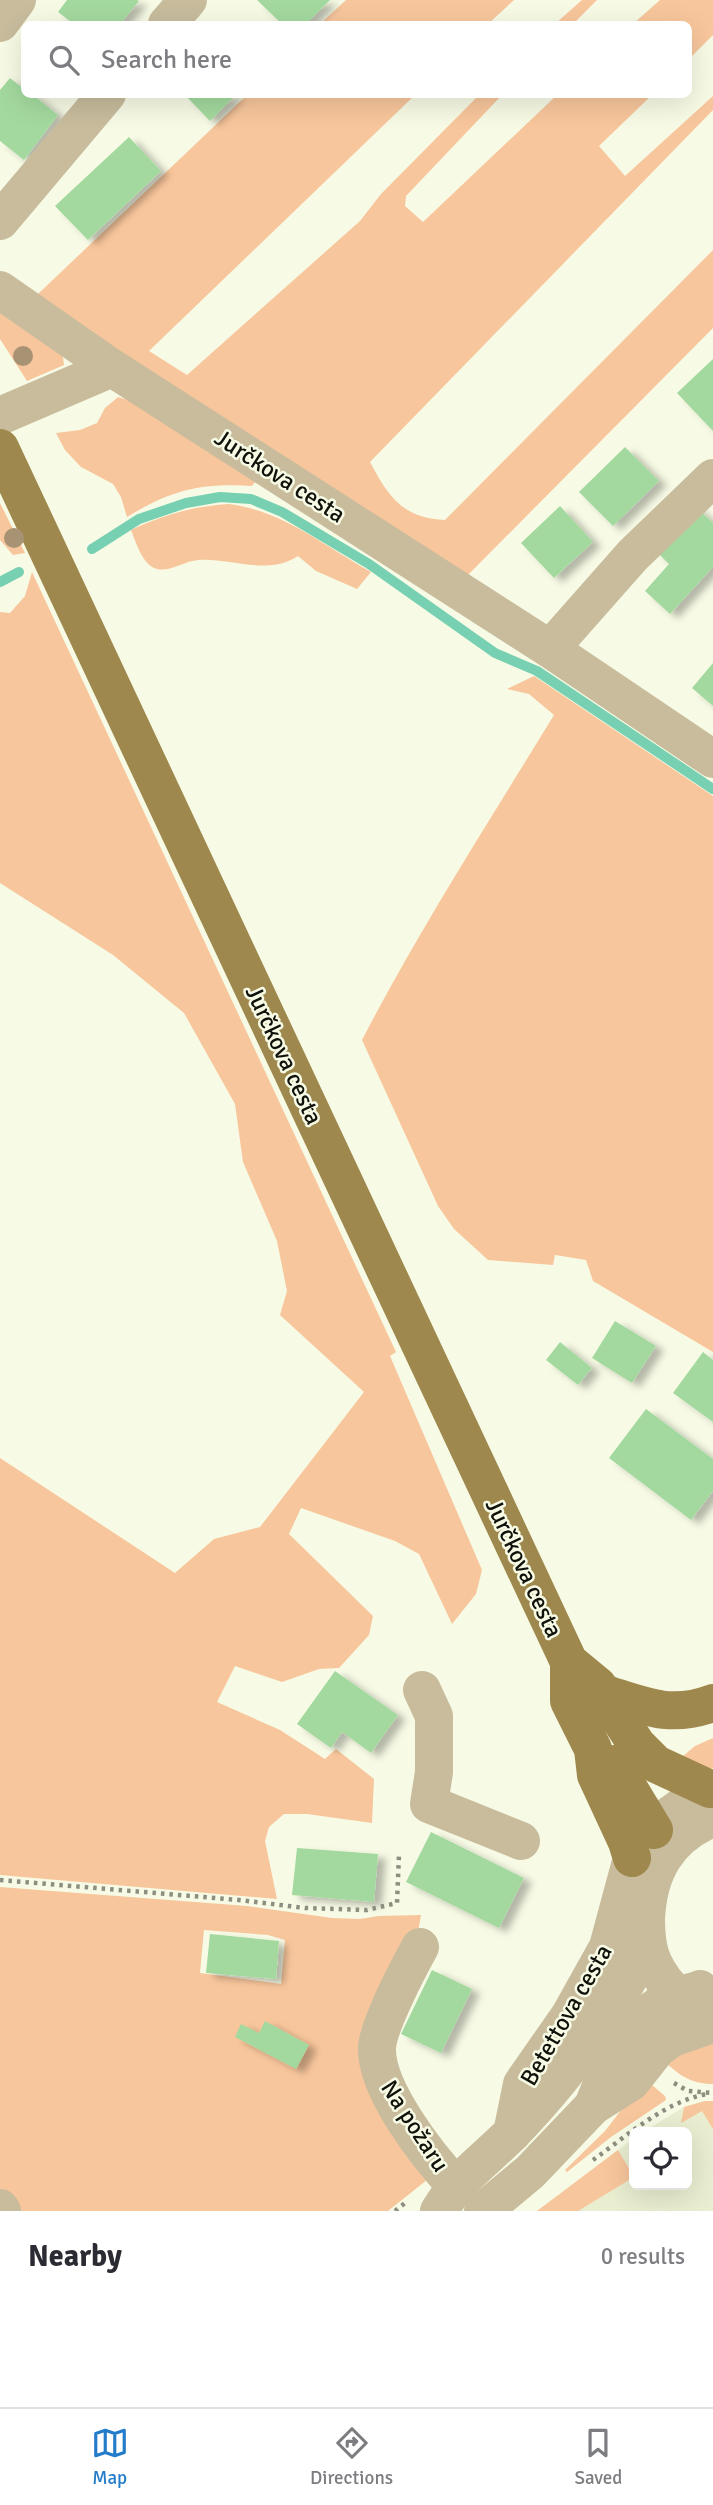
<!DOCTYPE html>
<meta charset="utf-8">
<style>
:root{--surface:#fff;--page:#f2f2f3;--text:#2b2b33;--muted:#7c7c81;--line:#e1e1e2;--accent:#237cc9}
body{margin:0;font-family:Signika,sans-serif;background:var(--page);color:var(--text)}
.controls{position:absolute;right:21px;bottom:21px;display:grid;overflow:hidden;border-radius:10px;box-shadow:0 7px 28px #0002}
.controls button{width:63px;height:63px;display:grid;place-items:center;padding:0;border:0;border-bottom:2px solid var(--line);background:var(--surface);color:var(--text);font:35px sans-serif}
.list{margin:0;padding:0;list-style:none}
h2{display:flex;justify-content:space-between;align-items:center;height:91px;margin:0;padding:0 28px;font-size:30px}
h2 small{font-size:23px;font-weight:400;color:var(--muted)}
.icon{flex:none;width:38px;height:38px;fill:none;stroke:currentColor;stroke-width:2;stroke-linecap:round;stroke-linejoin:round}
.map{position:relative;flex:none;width:713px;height:2211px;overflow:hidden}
.search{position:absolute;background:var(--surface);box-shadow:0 7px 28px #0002;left:21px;right:21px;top:21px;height:77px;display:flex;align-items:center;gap:18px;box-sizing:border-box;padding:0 24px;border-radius:10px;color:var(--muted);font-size:26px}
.sheet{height:196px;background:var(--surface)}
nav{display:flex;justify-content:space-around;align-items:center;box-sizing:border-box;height:98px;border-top:2px solid var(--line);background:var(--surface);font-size:19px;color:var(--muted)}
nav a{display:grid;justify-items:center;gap:4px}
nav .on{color:var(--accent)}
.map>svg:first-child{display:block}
.built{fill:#e9eed1}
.green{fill:#f8c69c;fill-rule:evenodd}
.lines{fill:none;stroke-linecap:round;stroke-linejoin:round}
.stream{stroke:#77d0b1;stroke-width:10}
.building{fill:#a3d99e;filter:url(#shadow)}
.path{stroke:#8c8e7f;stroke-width:4.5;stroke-dasharray:3.5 5;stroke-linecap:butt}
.minor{stroke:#c8bc9d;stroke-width:38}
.major{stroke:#9f884d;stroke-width:38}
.tree{fill:#a79273}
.labels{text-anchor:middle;stroke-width:5;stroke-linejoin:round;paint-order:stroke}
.street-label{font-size:24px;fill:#10110a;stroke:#f7fbe5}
</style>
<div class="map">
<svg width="713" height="2211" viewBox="0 0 713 2211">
<defs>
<filter id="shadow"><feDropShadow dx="8" dy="4.5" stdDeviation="3.5" flood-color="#0004"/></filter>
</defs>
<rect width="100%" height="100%" fill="#f7fbe5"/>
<!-- built -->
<path class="built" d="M705,2101H713V2211H538L634,2138V2185H687V2132H643L684,2107Z"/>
<!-- green -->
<g class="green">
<path d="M346,0H514L488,24H320Z"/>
<path d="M582,0H597L573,24H555Z"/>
<path d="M660,0H713V35L689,59L688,24H633Z"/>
<path d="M247,95H415L149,351L187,375L360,221L381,194L479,95H502L406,196L405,206L423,222L557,95H652L599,146L625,176L713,96V110L370,462C388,496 402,518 445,520L713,250V328L461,582L323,493L38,294Z"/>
<path d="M0,307L63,357L64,365L27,381L0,339Z"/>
<path d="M118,397L145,405L258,478L252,486C201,483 171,490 127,517L121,497L113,484L81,467L65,450L56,433L80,430L97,423L105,408Z"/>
<path d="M0,503L25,553L13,555L0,540Z"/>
<path d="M229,504C283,511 324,546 371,572L357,589L316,571L298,556C268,576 232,558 198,560C185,561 170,572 157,569C142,565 136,542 131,530C163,515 194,506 229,504Z"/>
<path d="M32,572L396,1352L390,1356L482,1570L476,1594L452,1624L419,1554L395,1541L301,1508L289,1534L373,1616L369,1635L339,1668L319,1669L282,1682L235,1666L217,1702L280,1730L325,1759L336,1749L374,1779L372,1823L307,1814H284L269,1827L265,1841L277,1899L0,1875V1458L175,1573L214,1539L260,1527L364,1392L280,1315L287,1291L277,1241L243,1162L235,1104L184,1013L113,955L0,883V612L10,613L25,596Z"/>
<path d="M534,676L713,796V1352L593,1281L586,1260L555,1255L553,1265L488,1260L454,1229L438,1206L362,1040C420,928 488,823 554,715L529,694L507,689Z"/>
<path d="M713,1738V1768L708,1770L676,1762L695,1746Z"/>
<path d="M0,1887L247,1906L332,1918L360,1919L378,1916L421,1915L417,1938L378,2020L432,2176L388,2211H12L0,2194ZM204,1930L268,1935L285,1940L281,1984L200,1973Z"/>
<path d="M713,2043V2084C690,2084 677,2074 661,2058Z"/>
<path d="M645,2079L665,2096L666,2100L611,2137L567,2172L565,2170L605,2131Z"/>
<path d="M705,2101H713V2129L702,2111L681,2123L684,2107Z"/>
<path d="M618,2150L634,2177L578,2211H537Z"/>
</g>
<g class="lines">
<!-- stream -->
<g class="stream">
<path d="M92,549L139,519L186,503L220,497L251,499L282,512L369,564L495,653L537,671L713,789"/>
<path d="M0,582L19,572"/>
</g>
</g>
<!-- building -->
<g class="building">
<path d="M67,0H137L139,1L120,24H74L58,12Z"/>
<path d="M257,0H330L306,24H282Z"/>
<path d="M10,78L24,89V94H32L58,115L24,160L0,141V90Z"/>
<path d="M184,94H237L210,121Z"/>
<path d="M129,137L161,171L88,240L55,206Z"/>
<path d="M713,359V431L677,393Z"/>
<path d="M625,447L659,481L613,526L579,492Z"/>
<path d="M560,506L593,542L554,578L521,543Z"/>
<path d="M695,506L713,523V567L670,614L645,591L669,564L655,550Z"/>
<path d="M713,663V706L692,688Z"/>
<path d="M615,1321L656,1346L632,1383L592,1358Z"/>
<path d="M560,1342L592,1368L578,1385L546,1360Z"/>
<path d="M703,1352L713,1360V1422L673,1393Z"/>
<path d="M646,1409L713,1459V1491L691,1520L609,1458Z"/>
<path d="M335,1671L398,1715L371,1753L342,1732L331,1748L297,1724Z"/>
<path d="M431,1832L524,1878L499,1928L406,1882Z"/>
<path d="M297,1848L378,1854L374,1902L292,1895Z"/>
<path d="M210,1934L279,1941L276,1979L206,1973Z"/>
<path d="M432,1970L472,1989L441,2053L401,2034Z"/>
<path d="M265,2021L309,2045L296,2069L235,2037L241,2024L259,2033Z"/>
</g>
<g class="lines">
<!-- path -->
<g class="path">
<path d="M0,1880L239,1900L305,1908L367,1910L397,1903L399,1854"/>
<path d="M674,2083L688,2091L713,2093"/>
<path d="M593,2160C628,2135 663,2103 706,2094"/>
<path d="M395,2211L405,2203"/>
</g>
<!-- minor -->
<g class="minor">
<path d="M0,23L17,0"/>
<path d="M167,24L188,0"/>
<path d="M0,221L107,94"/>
<path d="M0,290L112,368"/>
<path d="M0,416L112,368L550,649L713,759"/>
<path d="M550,649L633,555L713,478"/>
<path d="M422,1690L434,1716V1772L429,1804L521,1841"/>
<path d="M713,1818C667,1837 648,1872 646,1919C646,1933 647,1949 653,1962C665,1989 688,2006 713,2021"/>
<path d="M420,1947C408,1969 379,2024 377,2047C375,2089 428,2156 456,2186"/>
<path d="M593,2106C608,2068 626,2025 664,2002C674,1996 689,1993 700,1989"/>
<path d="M512,2133L522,2084L570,2015L608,1947L632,1858L642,1843L666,1818L695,1797L713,1788"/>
<path d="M0,2208L2,2211"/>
<path d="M439,2211C445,2202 451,2192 458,2184C475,2166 495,2150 513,2132C566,2077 614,2012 647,1943"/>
<path d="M483,2211L530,2172L593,2106L631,2082L657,2049L672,2038L713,2024"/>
</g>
<!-- major -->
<g class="major">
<path d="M0,448L569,1662L598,1686L637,1745L656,1764L710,1789"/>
<path d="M569,1662V1701L593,1749L596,1775L627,1842L632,1858"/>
<path d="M603,1693C644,1706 670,1719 713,1703"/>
<path d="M614,1764L654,1830"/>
</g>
</g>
<!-- trees -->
<g class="tree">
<circle cx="23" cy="356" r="10"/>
<circle cx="14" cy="538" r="10"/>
</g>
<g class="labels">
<!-- street labels -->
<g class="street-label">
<text transform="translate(280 476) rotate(33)" y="8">Jurčkova cesta</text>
<text transform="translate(284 1055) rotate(65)" y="8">Jurčkova cesta</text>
<text transform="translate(524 1568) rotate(65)" y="8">Jurčkova cesta</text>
<text transform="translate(566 2015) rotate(-60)" y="8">Betettova cesta</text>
<text transform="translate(415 2126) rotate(57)" y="8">Na požaru</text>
</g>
</g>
</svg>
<div class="controls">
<button><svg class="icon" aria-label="locate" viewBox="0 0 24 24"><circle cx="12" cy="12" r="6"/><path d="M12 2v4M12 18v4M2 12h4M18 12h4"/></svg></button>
</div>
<div class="search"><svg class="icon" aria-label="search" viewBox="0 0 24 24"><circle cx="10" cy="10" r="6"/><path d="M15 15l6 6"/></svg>Search here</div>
</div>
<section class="sheet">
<h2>Nearby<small>0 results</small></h2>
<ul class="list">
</ul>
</section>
<nav>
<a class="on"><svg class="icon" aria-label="map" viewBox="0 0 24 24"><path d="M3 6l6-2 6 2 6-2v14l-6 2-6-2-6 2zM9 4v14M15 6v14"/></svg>Map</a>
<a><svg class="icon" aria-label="directions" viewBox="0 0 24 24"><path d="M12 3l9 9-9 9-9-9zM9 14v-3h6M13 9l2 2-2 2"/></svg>Directions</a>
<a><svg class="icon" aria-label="saved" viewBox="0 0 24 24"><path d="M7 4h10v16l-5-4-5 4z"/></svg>Saved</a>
</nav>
